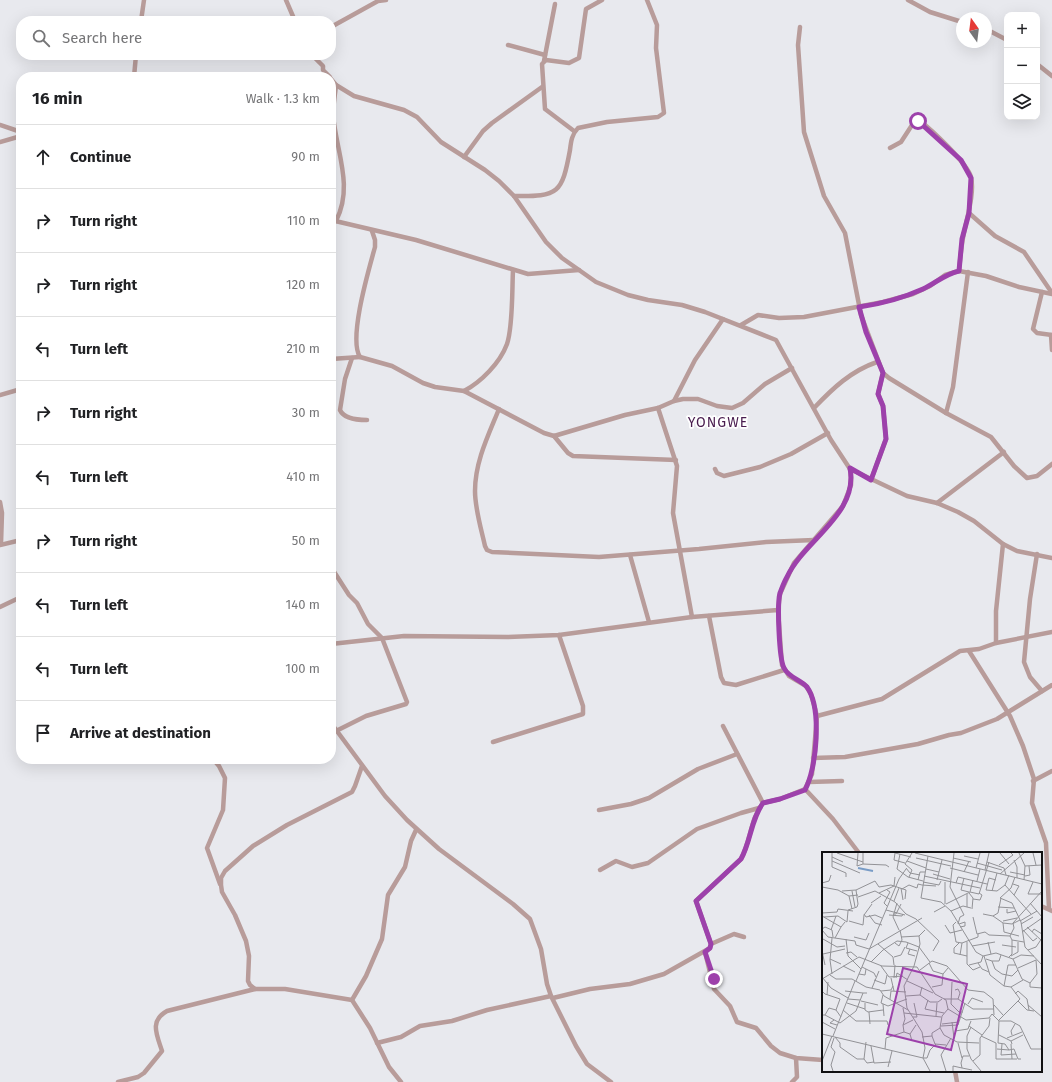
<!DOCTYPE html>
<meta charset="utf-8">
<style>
:root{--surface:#fff;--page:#f2f2f2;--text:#202124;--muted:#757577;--line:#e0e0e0}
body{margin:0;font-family:"Fira Sans",sans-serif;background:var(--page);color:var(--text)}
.controls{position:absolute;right:12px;top:12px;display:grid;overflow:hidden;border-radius:8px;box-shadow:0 4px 16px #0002}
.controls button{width:36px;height:36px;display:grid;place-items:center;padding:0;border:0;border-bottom:1px solid var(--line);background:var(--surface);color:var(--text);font:20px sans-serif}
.compass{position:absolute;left:956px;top:12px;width:36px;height:36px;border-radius:50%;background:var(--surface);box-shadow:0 4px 16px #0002;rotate:346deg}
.stop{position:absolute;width:12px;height:12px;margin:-9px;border:3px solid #9d41ab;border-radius:50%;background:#fff}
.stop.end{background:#9d41ab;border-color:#fff;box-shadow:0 1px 4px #0008}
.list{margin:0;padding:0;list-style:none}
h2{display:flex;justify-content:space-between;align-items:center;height:52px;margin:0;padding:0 16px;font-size:17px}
h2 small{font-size:13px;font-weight:400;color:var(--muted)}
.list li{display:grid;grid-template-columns:26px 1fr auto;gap:12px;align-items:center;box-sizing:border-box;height:64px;padding:0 16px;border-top:1px solid var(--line)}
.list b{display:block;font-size:15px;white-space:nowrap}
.list em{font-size:13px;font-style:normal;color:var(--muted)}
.icon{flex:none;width:22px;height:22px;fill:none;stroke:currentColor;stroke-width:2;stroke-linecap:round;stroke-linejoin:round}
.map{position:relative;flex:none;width:1052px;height:1082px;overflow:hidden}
.search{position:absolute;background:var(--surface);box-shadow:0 4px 16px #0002;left:16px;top:16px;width:320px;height:44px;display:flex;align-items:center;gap:10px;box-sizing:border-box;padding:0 14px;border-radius:16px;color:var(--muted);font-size:15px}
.panel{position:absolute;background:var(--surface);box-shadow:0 4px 16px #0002;left:16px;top:72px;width:320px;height:692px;border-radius:16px}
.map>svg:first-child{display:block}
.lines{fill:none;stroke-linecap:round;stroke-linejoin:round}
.street{stroke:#b89c9a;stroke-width:4.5}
.route{stroke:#9d41ab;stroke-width:5}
.labels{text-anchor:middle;stroke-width:3.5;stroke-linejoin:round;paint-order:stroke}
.quarter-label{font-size:14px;letter-spacing:1px;fill:#491d4f;stroke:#fff}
.inset-river{fill:none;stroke:#799cc6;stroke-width:2}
.inset-road{fill:none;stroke:#929296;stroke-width:1}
.view{fill:#9d41ab;fill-opacity:0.15;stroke:#9d41ab;stroke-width:2}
.inset-edge{fill:none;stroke:#101012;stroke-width:2}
</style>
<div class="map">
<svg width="1052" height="1082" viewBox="0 0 1052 1082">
<rect width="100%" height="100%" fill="#e8e9ee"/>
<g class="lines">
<!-- street -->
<g class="street">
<path d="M286,0L295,21"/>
<path d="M908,0L930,12L962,22"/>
<path d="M141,21L144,0"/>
<path d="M331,27L378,1L386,0"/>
<path d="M800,27L798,45L804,132L824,196L845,233L861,315L883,373L889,378L946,413L991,437L1014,466L1027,478L1037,476L1052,464"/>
<path d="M986,29L1007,40"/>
<path d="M508,45L545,55"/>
<path d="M312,55L323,66V70L330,77"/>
<path d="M544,61L555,4"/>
<path d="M1037,64L1052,76"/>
<path d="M134,77L136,55"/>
<path d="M331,79L336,85L354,96L404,110L417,117L441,142L485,170L499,181L514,196L546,242L562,258L596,282L628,295L648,300L682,305L705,312L776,340L831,440L850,469L851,477V485L843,506L794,563L780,594L778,610L782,665L789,676L806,686L811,694L817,716L812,774L805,789L780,799L763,803C750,819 751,841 741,859L696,901L711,944L710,948L664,974L630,984L590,989L553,998"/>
<path d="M0,125L21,132"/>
<path d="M574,131L545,109L542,64L546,60L569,63L579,58L586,9L602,0"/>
<path d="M0,142L21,136"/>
<path d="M890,148L901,142L914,122L920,121C932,130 967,163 971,177C975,194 966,220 963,238C961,249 960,260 959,271"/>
<path d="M464,157L483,131L492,123L542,87"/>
<path d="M514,196C559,197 562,193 570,150C571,141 572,134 578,128L607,122L658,117L664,113L656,48L657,25L647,0"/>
<path d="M969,213L995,236L1024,252L1052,293"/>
<path d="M331,220L416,240L528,274L579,270"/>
<path d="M336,221C354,186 336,151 333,115C333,106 335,95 336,85"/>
<path d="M372,231L375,240V247C369,269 348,339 360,357L392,366L423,383L435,387L464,391L544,433L554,436L625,415L658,408L674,401L695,360L723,319"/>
<path d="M1042,292L1033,329L1037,333L1052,335"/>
<path d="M741,325L758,315L779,318L804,317L883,302L913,294L930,286L945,275L959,271L986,276L1019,287L1052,294"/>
<path d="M1051,335L1052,350"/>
<path d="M352,358L345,379L340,410C344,419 358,420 367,420"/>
<path d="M331,359L360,357"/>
<path d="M464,391C481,382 500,363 507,344C513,327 512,289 513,270"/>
<path d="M0,395L21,389"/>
<path d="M674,401L683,399H698L717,406L732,408L743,403L765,384L792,368"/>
<path d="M658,408L677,466L673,513L692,617"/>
<path d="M814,408C833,388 851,371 877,362"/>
<path d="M499,409C488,436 475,462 475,491C475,509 481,528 485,546L487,550L492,552L599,557L699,549L766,542L814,540"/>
<path d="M946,413L953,387L968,272"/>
<path d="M554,436L568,453L573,456L676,460"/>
<path d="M715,469L717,473L724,476L760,467L791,454L828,433"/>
<path d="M850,469L907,496L937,503L958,512L974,521L1003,544L1017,551L1052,558"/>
<path d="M871,480L886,439L883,406L878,394L883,373"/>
<path d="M0,502L2,513L1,544"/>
<path d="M937,503L1004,452"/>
<path d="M0,545L21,540"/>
<path d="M1037,554L1030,599L1024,662L1030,677L1042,691"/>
<path d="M630,555L649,622"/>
<path d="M331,567L349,595L357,603L368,624L382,638L407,702L406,704L366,716L336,731"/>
<path d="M0,607L21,597"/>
<path d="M709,616L721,677L724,683L736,685L784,670"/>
<path d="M996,643V611L1003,544"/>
<path d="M331,644L404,636L508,637L559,635L692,617L778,610"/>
<path d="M969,651L1010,716L1023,746L1034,779L1032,803L1046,843L1049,909"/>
<path d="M817,716L882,699L960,651L979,649L996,643L1052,632"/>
<path d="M331,723L385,796L407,820L439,849L513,904L530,919L541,949L547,984L551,996L576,1046L587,1064L611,1082"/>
<path d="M723,726L763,803"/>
<path d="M493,742L583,714V706L559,635"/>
<path d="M813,758L845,757L918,744L949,735L961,733L997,719L1052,685"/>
<path d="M213,759L219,766L225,778L223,810L207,848L220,884"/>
<path d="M1033,781L1052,771"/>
<path d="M809,782L842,781"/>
<path d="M805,789L833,819L859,853"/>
<path d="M599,810L631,804L649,798L698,769L737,754"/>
<path d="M600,870L616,861L632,867L648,863L697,829L741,813L759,808"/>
<path d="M1041,906L1052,911"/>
<path d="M711,944L734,934L744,937"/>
<path d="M705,952L714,989L730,1006L737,1022L756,1028L771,1046L780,1053L796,1058L823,1060"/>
<path d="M352,1000L285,989H255L250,985L248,981L249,956L246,941L235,915L222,892L221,885V878L225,871L253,846L287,825L352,792L355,786L362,766"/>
<path d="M377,1043L401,1037L420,1026L452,1021L487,1010L551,996"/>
<path d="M955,1071L957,1082"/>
<path d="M118,1082L138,1077L144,1073L162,1051C157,1035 149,1021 167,1011L255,989"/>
<path d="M401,1082L389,1067L370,1028L352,1000L366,976L382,939L388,895L405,867L411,841L416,830"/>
<path d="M792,1082L797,1077L796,1058"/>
</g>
</g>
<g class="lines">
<!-- route -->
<path class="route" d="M714,979L705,952L710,948L711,944L696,901L741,859C751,841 751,819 763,803L780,799L805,790C817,768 822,708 807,687C800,679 789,678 784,668C779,659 777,604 780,593C782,588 784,582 787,577C804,540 859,514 850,468L871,480L886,439L883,406L878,394L883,373L866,332L859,307C880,304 903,298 923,289C936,283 945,274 959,271L962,239L969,213L971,178L961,160L918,121"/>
</g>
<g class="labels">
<!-- quarter labels -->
<g class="quarter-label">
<text x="718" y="427">YONGWE</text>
</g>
</g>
<!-- overview -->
<g transform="translate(822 852)">
<rect width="220" height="220" fill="#e8e9ee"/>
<path class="inset-river" d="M36,16L51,19"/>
<path class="inset-road" d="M10,1V15L24,21V25M15,1L41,10M36,1L35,14L41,12M41,1V12L64,13L67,15M73,1L72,8L83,11M73,1L89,5M93,1L220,32M132,1L128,35L142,63L138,65L136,72M178,1L187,12M197,1L203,14L202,28M211,1L214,13M78,2L75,17L86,25L101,29M106,4L99,46L119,50L129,59L141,54L149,56M142,4L156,7M10,5L21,10M94,6L129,14M131,6L149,10M192,8L195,15V26M10,9L38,21M85,9L104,16M165,10L182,16L184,23M155,11L180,18M177,13L191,3L189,1M203,14L220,13M84,16L88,21L98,23M128,16L156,23M154,16L158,1M104,17L117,20M163,18L167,1M142,20L147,9M188,20L203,23M111,22L128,27M178,22L202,1M102,24L158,36M203,24L208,23L207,14M87,25L90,18L83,12L90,1M193,25L189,36L178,46L190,51L199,70L203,95L220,113M142,26L139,38L147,40M96,28L98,20H103M115,28L120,8M174,28L167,26L164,38L175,39L183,33L187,23M155,29L158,17M101,30L117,33L119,29M211,30L206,42H220M0,31L7,29L9,23M134,31L136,25L165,32M191,32L197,34L192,43M100,33L114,34M183,33L209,62M0,35L16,38L27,44L36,43M79,36L81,48M80,37L87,33L95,36L96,32L100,33M20,39L34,38L53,29L57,35L69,33L84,38L83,47M30,39L33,55M170,39L175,21M148,40L157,42L167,10M57,41L72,34L73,25M147,41L151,46L150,57M145,42V55M27,44L30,57M36,45L53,39L73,50L84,62L94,67L117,89L111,99M151,47L158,48L160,43L157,41M72,49L77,36M49,51L59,44M75,51L71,65L77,78M208,51L220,65M123,52V30M124,52L148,40L151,28M65,54L62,51L68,40L65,38M176,55L192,56M185,57V61L194,59M26,58L35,55L36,52L34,38M64,58L83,63M129,59L154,100L161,104L174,101L191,107L200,127L208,131L215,122L214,108M112,60L123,54M0,61L15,60L16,57L31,59M42,62L44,65L53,63L60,66M71,62H74L79,52M161,62L171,64L181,71L190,72L198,68M47,63L53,71L60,73M67,63L80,64L81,62M0,64L19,75L23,70M171,64L176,61L179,46M2,65L16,64L25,70L26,59M151,65L155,82L163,80L167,83L188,84M27,69L41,73L42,63L50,52M181,69L195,66M198,69L215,59M134,70L131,73L134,90L140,91L156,85V82M181,71L182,80L197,84M137,72L143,70V74L138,75M199,72L211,65M123,73L128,81L140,78M205,75L220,89M0,77L3,75L10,78L11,85M0,78L6,85L33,89L34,93L47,97L100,66M9,78L14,64M201,78L211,89L215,86M200,80L220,66M210,80L212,77L220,82M32,85L44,88L47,81M79,85L97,84L103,78M13,86L19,75M1,87L15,95L23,94M24,87L26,104L39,117M190,88L188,84L192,76L191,71L220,39M145,90V112L151,118L158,115M166,90L169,102M73,91L77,94L80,88L78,78M86,91L84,96L95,99M137,91L132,96V101L145,104M56,92L71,105L72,113M180,93L194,95M150,94L173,90M88,97L86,102L93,104M61,98L75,89L84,90L97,95L108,110M206,98L214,95L220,86M0,99L3,113M24,101L29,100L35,105M1,102L23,97M138,103L140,91M162,104L168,123L182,134L189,135L198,147L177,168M189,104L196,100V90M72,105L79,103L83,95M187,105L190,102V88L202,90M8,107L19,112M164,107L170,109L173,117L180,122L190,124L196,118M191,107L199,103L212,104M170,109H177L179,103M49,110L61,98M107,111L111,119L121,122M156,111L160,117L167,120M147,113L159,110L161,104M21,114L33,120M59,114L67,125L81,124M92,114L82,134L85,156L100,180L103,196L101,206M92,114L98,92L97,84M40,115L52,121L54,125M196,116L214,108M98,118L110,109L125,114L146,138L162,140L171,147L172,163M10,122L8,108L10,86M37,122L43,123L44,117M8,123L14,127H30L44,135L58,138L62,144L86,158M0,125L9,136L26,146M69,126L72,139M72,126L73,113M74,126L75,121L86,128M0,127L37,105L60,114L95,115L113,142L124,148L126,157L120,164L118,176L110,181V184L100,185M52,128L63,132L65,123M34,129L77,27L84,17M85,129L111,141M130,130L129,152L137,160H141M208,131V135L220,136M182,134L186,113H194M100,135L98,143L108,150H116L120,147M110,135L120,133L121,122L126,116M189,135L201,128M50,136L57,119M133,138L136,137L138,141L136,147M0,139L3,142L18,147L14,158L19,165M23,139L41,141M59,139L69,138L71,134M193,142L196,139L205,147L207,158M5,143L6,130M61,143L59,151L66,154L85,147M84,144L98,143M26,147L38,148M68,147L69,139L84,140M122,147H136L151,157H172M106,148L103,157L122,161M39,149L56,153M196,149L205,158L212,159M25,151L43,157M43,151V158L46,160L61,158M61,152L62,164M146,152L150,146L161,150M172,153L181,163M206,153L220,165M81,156L83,167L81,173M126,157L144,168L167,166L170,162L177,169H189L198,174L209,197H220M21,158L34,169H65L66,173M47,160L48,172M82,161L119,165M0,163H3L7,156L14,158M3,163L18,171L34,159L41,141H45M114,164L115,151M91,165H95L92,151M12,168L8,171L15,173M149,169L147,174L160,183M177,169L176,191L183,192L187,198L192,197L196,207H199M0,170L13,177M130,170L132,186M120,172L137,170M119,174L136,173L143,151M149,175L145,184V197L149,207L159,219M118,176L122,183L135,190L157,191M133,179L146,177L147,174M0,182L101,206L108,219M88,182L82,180L81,173L91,168M177,183L189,189L190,192M190,183L189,179L193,172M11,184L33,129M110,184L113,192L124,193M159,184L174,191M13,185L18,191V195L35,207H42L45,211L52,210M185,186L200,180M90,189L88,182L94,173M189,189L201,183M136,191L140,206M174,191V207H195M180,192L179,203L194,202M189,192L190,207M49,194L52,211L69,210M63,197L64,186L82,180M175,197L187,198M147,204H141L139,211L140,216L150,218M101,206H105L108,198L114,192M42,207L44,190M0,209L10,184M151,209L158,203V186L167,174L168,166M66,215L70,199M11,219L9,213L13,200L9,195L12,186M124,219L119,203L129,186M131,219V214L140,216"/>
<path class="view" d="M81,116L145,132L129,198L65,182Z"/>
<rect width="220" height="220" class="inset-edge"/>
</g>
</svg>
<div class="controls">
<button>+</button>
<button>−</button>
<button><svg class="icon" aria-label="layers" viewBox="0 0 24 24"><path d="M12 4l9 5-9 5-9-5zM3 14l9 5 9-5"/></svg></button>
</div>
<svg class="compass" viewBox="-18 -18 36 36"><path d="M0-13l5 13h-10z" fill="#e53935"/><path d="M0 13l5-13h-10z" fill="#757577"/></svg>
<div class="stop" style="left:918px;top:121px"></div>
<div class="stop end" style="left:714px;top:979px"></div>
<div class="search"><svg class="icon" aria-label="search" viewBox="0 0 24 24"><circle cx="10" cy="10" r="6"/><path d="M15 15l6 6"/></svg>Search here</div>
<section class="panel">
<h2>16 min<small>Walk · 1.3 km</small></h2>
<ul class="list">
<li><svg class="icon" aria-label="ahead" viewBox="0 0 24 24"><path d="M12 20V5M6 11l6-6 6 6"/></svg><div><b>Continue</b></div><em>90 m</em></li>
<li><svg class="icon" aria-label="right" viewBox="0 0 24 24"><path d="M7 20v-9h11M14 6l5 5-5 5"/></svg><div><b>Turn right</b></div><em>110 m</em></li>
<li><svg class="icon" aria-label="right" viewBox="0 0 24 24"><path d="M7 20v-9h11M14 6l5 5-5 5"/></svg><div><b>Turn right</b></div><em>120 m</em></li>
<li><svg class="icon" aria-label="left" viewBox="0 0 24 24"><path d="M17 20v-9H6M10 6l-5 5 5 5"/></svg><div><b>Turn left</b></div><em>210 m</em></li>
<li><svg class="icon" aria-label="right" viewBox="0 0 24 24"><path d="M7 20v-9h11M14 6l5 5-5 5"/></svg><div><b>Turn right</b></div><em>30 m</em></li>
<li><svg class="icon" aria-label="left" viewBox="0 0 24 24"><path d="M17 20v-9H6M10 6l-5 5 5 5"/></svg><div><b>Turn left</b></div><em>410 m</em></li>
<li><svg class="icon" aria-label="right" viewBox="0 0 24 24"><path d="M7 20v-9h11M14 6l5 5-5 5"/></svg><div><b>Turn right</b></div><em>50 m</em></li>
<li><svg class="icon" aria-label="left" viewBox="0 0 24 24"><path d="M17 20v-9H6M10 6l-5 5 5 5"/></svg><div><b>Turn left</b></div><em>140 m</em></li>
<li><svg class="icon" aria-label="left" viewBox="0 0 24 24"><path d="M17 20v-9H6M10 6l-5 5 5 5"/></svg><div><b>Turn left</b></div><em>100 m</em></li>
<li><svg class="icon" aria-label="arrive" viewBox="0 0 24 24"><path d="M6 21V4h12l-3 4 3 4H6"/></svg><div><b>Arrive at destination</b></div></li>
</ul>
</section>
</div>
